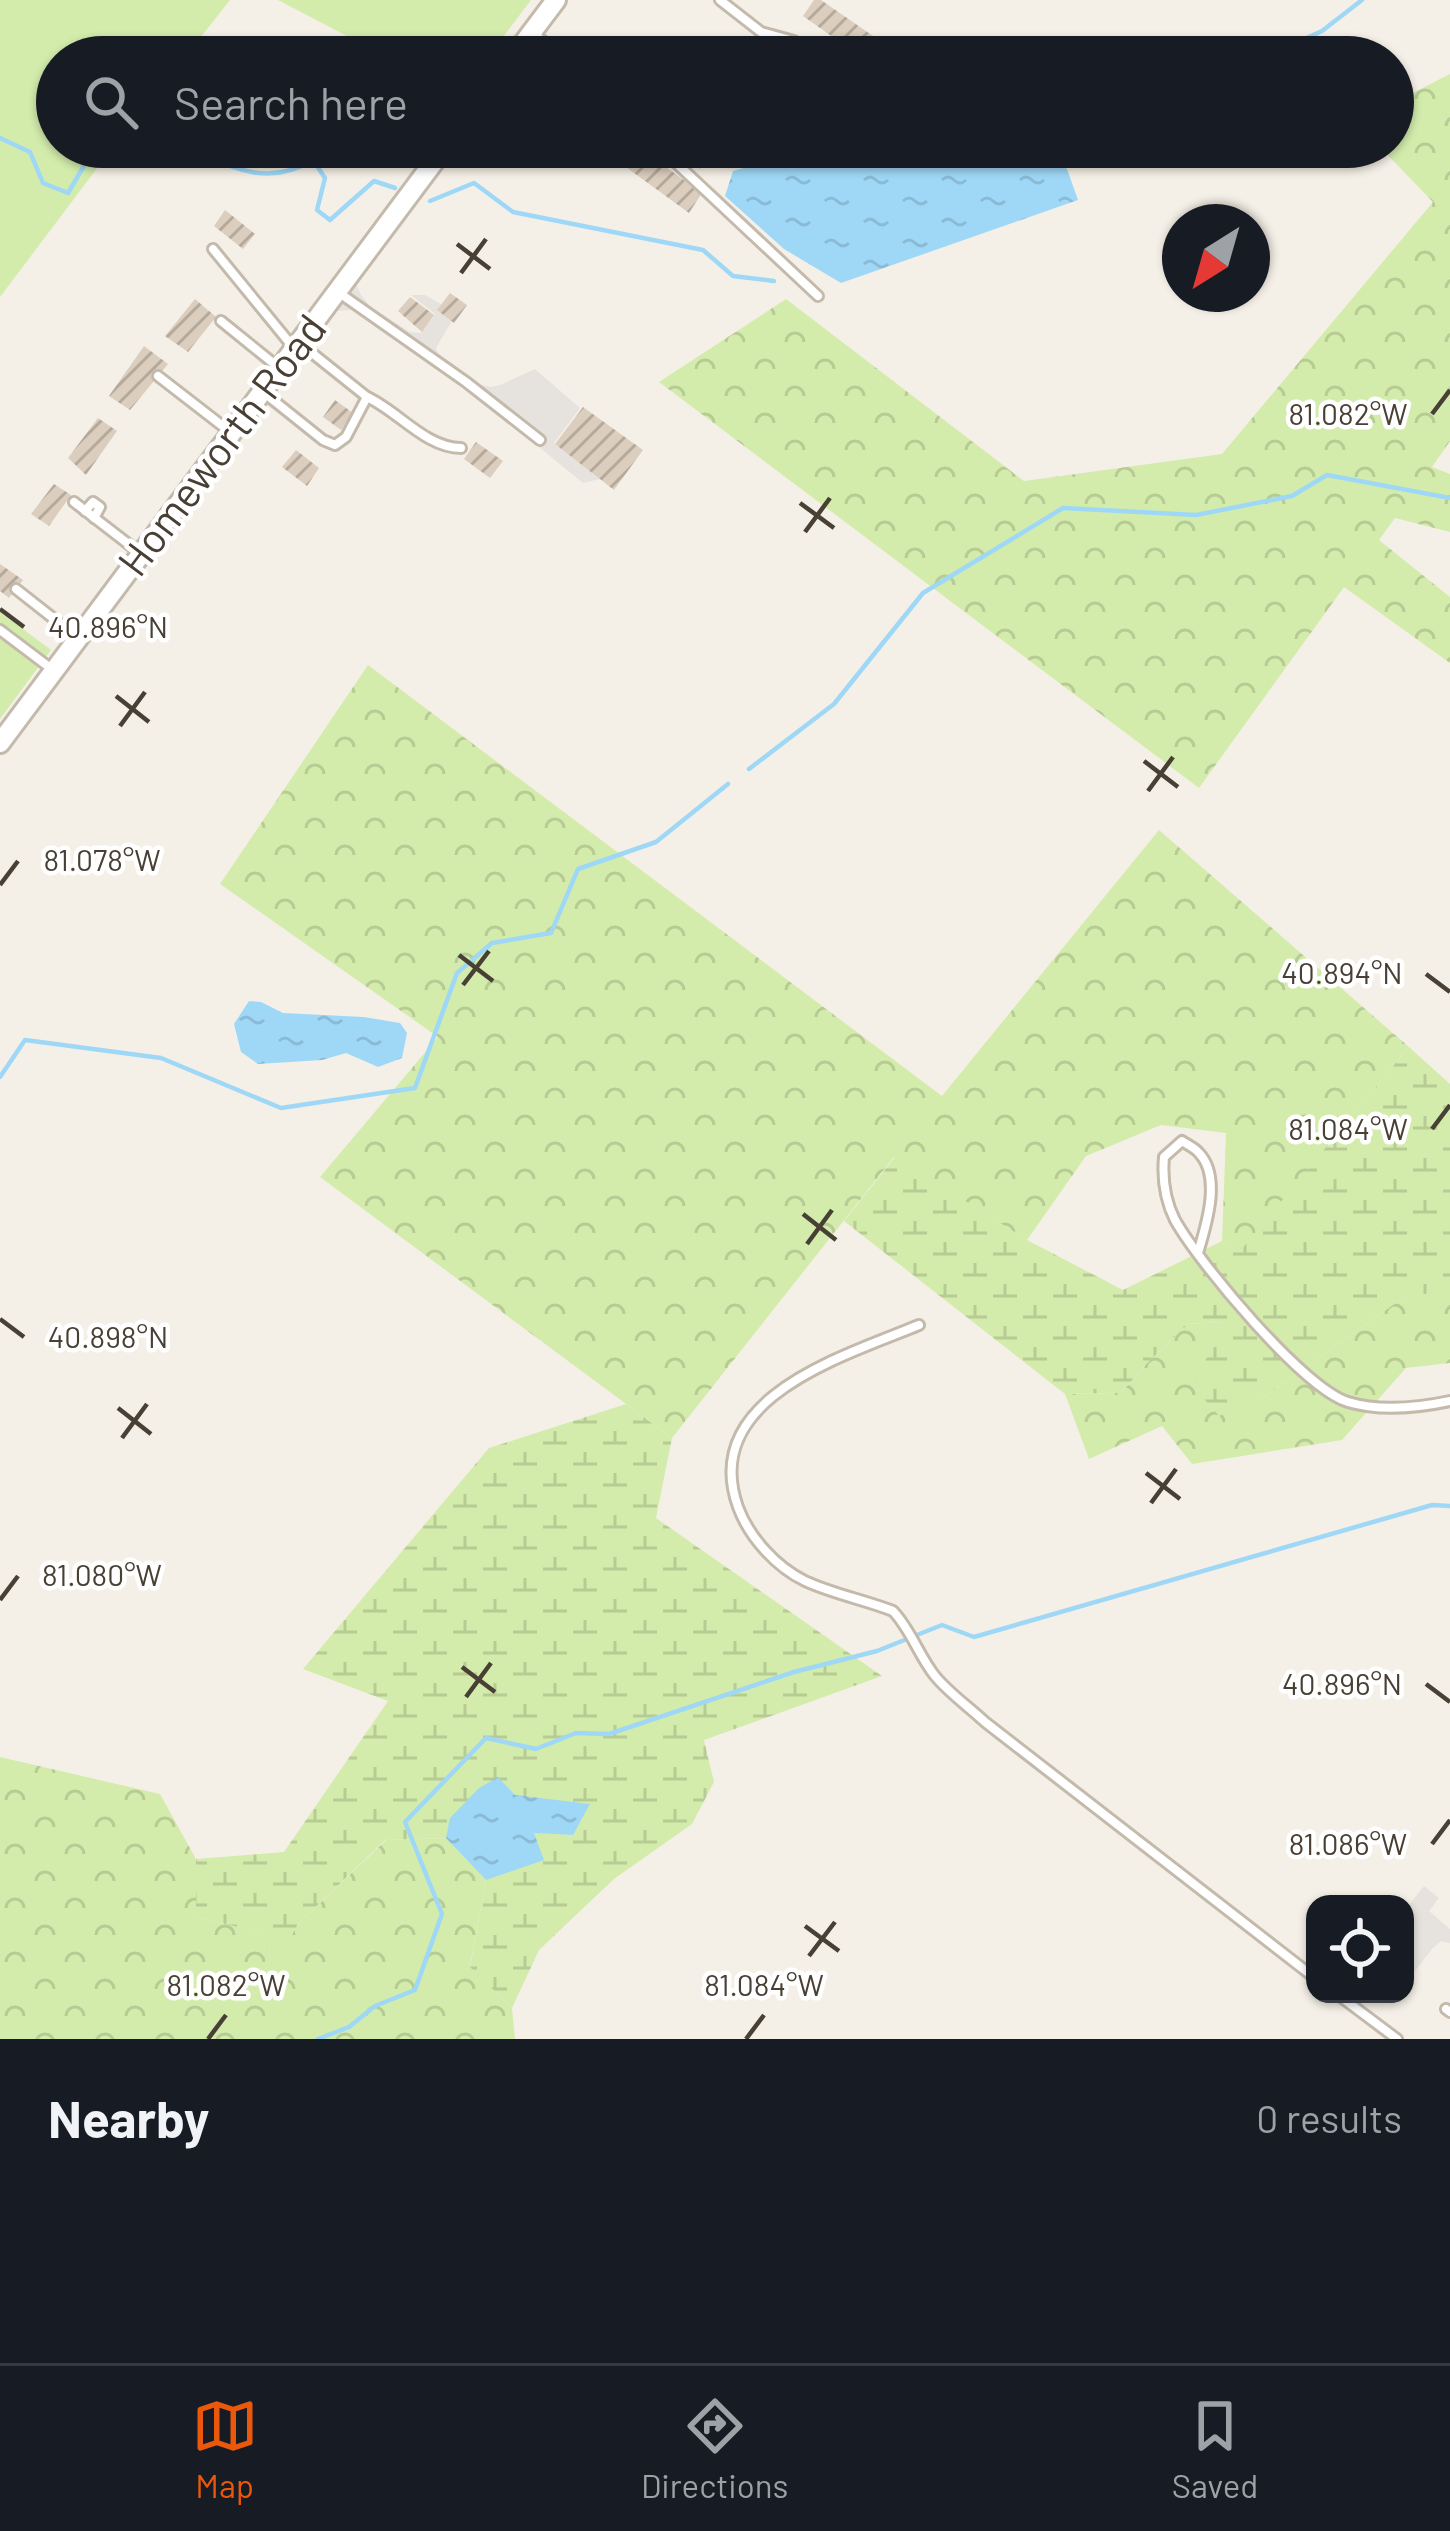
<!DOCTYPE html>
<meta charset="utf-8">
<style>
:root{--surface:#171b24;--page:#20242c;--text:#f1f3f6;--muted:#9ea1a6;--line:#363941;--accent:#ea580c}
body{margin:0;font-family:Barlow,sans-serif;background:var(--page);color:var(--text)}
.controls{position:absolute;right:36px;bottom:36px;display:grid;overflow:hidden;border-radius:24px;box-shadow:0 3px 9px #0004}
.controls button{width:108px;height:108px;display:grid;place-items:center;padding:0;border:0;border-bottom:3px solid var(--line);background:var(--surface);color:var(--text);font:60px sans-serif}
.compass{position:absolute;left:1162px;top:204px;width:108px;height:108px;border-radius:50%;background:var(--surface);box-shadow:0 3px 9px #0004;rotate:217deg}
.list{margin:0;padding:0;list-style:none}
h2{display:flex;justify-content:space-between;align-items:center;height:156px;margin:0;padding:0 48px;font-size:51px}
h2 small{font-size:39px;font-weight:400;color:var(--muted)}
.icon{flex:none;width:66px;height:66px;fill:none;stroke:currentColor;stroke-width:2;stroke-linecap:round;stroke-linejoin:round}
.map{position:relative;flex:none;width:1450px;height:2039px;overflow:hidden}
.search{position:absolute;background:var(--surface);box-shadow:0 3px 9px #0004;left:36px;right:36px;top:36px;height:132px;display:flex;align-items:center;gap:30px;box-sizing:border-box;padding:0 42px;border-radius:66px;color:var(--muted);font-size:45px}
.sheet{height:324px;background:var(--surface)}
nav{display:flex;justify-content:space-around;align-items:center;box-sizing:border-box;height:168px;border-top:3px solid var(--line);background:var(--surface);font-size:33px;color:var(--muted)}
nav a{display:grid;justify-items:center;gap:6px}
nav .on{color:var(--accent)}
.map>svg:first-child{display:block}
.green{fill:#d3ecac}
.forest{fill:url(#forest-crowns)}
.wetland{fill:url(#wetland-marsh)}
.parking{fill:#e6e3df}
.water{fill:url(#water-ripples)}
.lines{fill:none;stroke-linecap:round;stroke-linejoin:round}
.stream{stroke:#9ed8f6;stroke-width:4.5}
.building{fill:url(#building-hatch)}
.service-casing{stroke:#c4baac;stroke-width:14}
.tertiary-casing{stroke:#c4baac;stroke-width:24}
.service{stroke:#fff;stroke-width:8}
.tertiary{stroke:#fff;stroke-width:18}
.ticks{fill:none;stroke:#494035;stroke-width:4.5}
.labels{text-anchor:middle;stroke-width:9;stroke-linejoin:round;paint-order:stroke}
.street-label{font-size:42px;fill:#494035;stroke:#fff}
.ticks-label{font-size:30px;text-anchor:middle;fill:#494035;stroke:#fff;stroke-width:9;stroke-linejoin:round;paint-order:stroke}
</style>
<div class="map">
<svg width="1450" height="2039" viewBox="0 0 1450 2039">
<defs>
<pattern id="forest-crowns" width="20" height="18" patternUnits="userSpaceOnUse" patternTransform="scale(3)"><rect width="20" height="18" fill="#d3ecac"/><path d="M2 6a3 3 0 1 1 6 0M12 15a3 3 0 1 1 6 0" fill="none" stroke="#b7cb95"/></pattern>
<pattern id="wetland-marsh" width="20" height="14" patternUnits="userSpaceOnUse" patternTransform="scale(3)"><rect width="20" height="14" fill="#d3ecac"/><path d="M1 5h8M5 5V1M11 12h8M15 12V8" fill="none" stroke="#b7cb95"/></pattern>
<pattern id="water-ripples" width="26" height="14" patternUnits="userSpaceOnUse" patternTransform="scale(3)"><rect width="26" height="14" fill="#9ed8f6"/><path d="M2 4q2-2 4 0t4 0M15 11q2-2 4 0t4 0" fill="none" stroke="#8abad4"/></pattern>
<pattern id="building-hatch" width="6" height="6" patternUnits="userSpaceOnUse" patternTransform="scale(3)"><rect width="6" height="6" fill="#dbcebe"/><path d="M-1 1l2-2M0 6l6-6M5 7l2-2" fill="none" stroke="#b4a99b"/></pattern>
</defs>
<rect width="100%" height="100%" fill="#f5f0e7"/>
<!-- green -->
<g class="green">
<path d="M0,0H230L185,57H57V147H113L0,297Z"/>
<path d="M278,0H531L488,57H387Z"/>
<path d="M0,612L51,650L0,719Z"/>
</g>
<!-- forest -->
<g class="forest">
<path d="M1450,74V441L1432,467L1450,474V532L1395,518L1379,540L1450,597V663L1344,587L1199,788L659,382L786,299L1024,481L1222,454L1433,202L1380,147H1393V103Z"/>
<path d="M368,665L942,1096L1159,830L1409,1047L1241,1251L1222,1241L1226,1133L1161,1125L1086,1156L1027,1240L894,1157L672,1438L320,1177L438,1037L220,884Z"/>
<path d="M1408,1294H1450V1363L1406,1368L1342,1440L1192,1464L1162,1426L1089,1459L1065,1394L1121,1393L1144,1366L1188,1324L1223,1322L1260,1400Z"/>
<path d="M0,1757L160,1794L196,1859V1917L269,1934L264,1982L298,1924L386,1840L446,1838L486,1880L470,1966L512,2008L515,2039H0Z"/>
</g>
<!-- wetland -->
<g class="wetland">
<path d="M1409,1047L1450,1084V1294H1408L1260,1400L1219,1416L1194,1387L1222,1322L1188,1324L1144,1366L1121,1393L1065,1394L844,1221L895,1157L1027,1240L1123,1290L1222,1241L1241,1250Z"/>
<path d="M626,1404L672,1438L656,1518L882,1676L704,1740L714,1782L692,1824L614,1879L539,1950L512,2008L470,1967L486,1880L446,1838L385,1840L298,1924L263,1985L268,1934L196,1917V1859L284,1852L388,1701L303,1669L489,1448Z"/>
</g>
<!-- parking -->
<g class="parking">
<path d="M356,283L361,295L371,307L410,332L421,333L435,314L411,295H425L441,304L438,311L452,321L436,348L439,354L482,385L491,387L500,385L535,369L580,408L554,443L600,479L583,483L473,393L368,317L352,310L334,311Z"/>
<path d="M1424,1886L1439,1898L1429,1911L1450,1929V1943L1441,1941L1432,1949L1405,1984V1910Z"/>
</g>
<!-- water -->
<g class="water">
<path d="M815,147H1029L1067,169L1078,200L841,283L784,249L725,196L733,171Z"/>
<path d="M249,1001L261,1002L283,1013L364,1017L400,1023L407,1033L402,1058L378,1067L346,1053L322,1060L258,1064L241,1052L234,1024Z"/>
<path d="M498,1777L515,1795L590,1804L573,1835L534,1833L544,1860L486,1880L446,1838L450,1818L479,1788Z"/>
</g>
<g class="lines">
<!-- stream -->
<g class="stream">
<path d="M1300,41L1322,31L1362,0"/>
<path d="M1268,57L1274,54"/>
<path d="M0,138L30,152L43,183L68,193L95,147"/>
<path d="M187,147C231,167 267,188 313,160L325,178L317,210L330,220L374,181L395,188"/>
<path d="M1033,153L1075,147"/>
<path d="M430,201L474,183L513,212L703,250L733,276L774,281"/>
<path d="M749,769L834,704L923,593L1063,508L1196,515L1292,496L1327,475L1450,498"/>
<path d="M0,1077L25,1040L161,1058L281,1108L415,1088L457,973L492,943L551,933L578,869L656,842L728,784"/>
<path d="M318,2039L349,2027L375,2006L415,1990L442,1914L405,1822L486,1738L536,1749L576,1733L609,1734L794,1672L877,1651L942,1625L974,1637L1432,1505L1450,1506"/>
</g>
</g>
<!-- building -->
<g class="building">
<path d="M814,0H821L876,38L861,57L803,16Z"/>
<path d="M630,147H638L702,193L689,213L619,162Z"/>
<path d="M677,147H716L700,169L675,150Z"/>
<path d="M225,210L255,234L243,249L214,226Z"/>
<path d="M450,293L467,305L454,323L437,310Z"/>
<path d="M410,297L434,315L422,332L398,311Z"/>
<path d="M195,299L216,317L188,352L165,336Z"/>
<path d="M144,346L168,364L130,410L109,396Z"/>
<path d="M335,400L353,413L341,430L323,417Z"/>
<path d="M583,407L643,450L614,490L555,444Z"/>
<path d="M98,418L117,431L86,475L68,458Z"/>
<path d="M476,442L503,461L490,478L464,459Z"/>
<path d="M296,450L319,468L307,486L282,467Z"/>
<path d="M54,484L71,495L49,526L31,514Z"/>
<path d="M0,564L23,580L9,598L0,591Z"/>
</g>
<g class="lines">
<defs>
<g id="service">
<path d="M720,0L761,32L794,41"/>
<path d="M532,32L562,57"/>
<path d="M514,147L526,154L550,158"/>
<path d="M659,147L818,296"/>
<path d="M213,249L293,347"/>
<path d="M338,292L466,382L540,440"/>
<path d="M221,321L278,367"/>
<path d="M158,376L229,431"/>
<path d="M263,392L323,440L335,445L346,437L367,397L302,345"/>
<path d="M367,397C398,411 426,448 461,448"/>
<path d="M74,502L140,553"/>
<path d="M85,511L93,502L100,507L94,518"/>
<path d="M16,589L77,637"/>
<path d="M0,630L53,670"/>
<path d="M1198,1253C1206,1226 1222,1177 1199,1153C1195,1148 1188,1145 1182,1141L1164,1157C1162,1179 1165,1200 1175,1220C1199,1263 1303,1388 1348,1402C1381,1412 1417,1408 1450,1401"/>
<path d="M919,1325C844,1356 699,1398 738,1507C749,1537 776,1567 805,1581C833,1594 865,1600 893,1611C911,1630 919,1656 935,1676C949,1693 969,1707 985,1722L1315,1978"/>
<path d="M1337,1994L1397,2039"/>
<path d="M1446,2009L1450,2012"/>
</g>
<g id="tertiary">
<path d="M513,57L556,0"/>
<path d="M0,743L445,147"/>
</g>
</defs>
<!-- service casing -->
<use href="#service" class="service-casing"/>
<!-- tertiary casing -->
<use href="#tertiary" class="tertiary-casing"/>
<!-- service -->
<use href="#service" class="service"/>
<!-- tertiary -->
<use href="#tertiary" class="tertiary"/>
</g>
<!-- ticks -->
<path class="ticks" d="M457,244L490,269M461,273L486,239M1432,414L1450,390M800,503L834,528M805,532L830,498M0,609L24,627M116,696L149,722M120,726L145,692M1144,761L1178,787M1148,791L1173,757M0,885L18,861M459,955L493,981M1426,974L1450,992M463,985L489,951M1432,1129L1450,1105M803,1214L836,1240M807,1244L832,1210M0,1319L24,1337M118,1408L151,1434M122,1438L147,1404M1146,1473L1180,1499M1151,1503L1176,1469M0,1600L18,1576M462,1667L495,1692M1426,1684L1450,1702M466,1697L491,1663M1432,1844L1450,1820M805,1926L839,1951M809,1956L835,1922M208,2039L226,2015M746,2039L764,2015"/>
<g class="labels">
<!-- street labels -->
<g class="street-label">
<text transform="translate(222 445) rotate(-53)" y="15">Homeworth Road</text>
</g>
</g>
<g class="ticks-label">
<text x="1348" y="425">81.082°W</text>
<text x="108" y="638">40.896°N</text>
<text x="102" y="871">81.078°W</text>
<text x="1342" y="984">40.894°N</text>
<text x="1348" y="1140">81.084°W</text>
<text x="108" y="1348">40.898°N</text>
<text x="102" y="1586">81.080°W</text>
<text x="1342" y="1695">40.896°N</text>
<text x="1348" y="1855">81.086°W</text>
<text x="226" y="1996">81.082°W</text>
<text x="764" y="1996">81.084°W</text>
</g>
</svg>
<div class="controls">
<button><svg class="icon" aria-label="locate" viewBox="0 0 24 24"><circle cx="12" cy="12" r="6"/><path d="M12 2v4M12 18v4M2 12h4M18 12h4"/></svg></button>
</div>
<svg class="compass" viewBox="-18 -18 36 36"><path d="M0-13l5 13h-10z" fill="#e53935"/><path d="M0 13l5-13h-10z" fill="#9ea1a6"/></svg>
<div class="search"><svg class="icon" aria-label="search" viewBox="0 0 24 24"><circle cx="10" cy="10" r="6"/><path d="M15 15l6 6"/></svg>Search here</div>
</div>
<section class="sheet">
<h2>Nearby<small>0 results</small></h2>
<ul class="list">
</ul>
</section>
<nav>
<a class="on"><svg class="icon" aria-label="map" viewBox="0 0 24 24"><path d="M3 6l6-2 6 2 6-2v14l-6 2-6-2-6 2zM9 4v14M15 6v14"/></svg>Map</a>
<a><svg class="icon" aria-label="directions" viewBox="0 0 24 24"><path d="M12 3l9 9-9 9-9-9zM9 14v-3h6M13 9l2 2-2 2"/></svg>Directions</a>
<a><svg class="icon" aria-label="saved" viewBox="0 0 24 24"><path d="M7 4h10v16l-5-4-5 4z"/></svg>Saved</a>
</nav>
